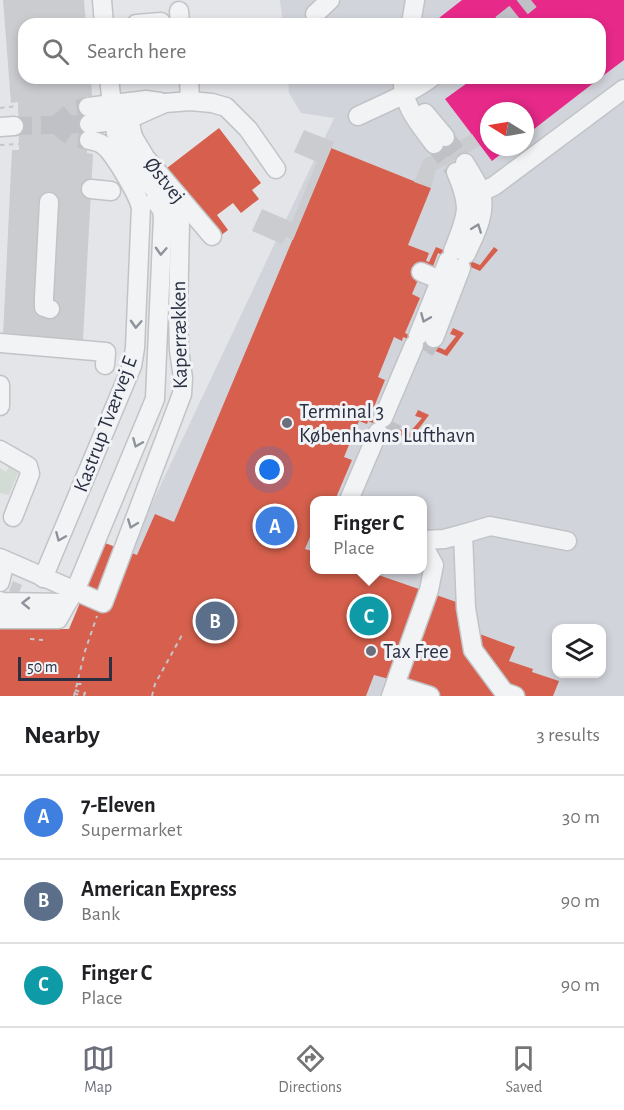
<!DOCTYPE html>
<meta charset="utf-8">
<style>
:root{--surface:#fff;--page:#f6f6f6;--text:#202124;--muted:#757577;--line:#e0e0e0;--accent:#6b6f7b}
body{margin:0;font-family:"Alegreya Sans",sans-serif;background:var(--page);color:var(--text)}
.controls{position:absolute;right:18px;bottom:18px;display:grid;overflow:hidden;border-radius:12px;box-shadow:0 3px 9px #0003}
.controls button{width:54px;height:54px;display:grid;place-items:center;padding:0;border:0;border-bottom:2px solid var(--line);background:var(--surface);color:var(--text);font:30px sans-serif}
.compass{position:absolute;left:480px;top:102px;width:54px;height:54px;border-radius:50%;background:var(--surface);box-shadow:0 3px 9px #0003;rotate:281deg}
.scale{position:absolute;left:18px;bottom:15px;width:94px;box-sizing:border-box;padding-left:6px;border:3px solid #2a3041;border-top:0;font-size:16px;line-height:21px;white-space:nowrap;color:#2a3041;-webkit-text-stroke:4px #f1f3f7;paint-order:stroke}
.you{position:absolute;left:270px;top:470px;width:21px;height:21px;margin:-15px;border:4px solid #fff;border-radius:50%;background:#1a73e8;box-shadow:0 0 0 9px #1a73e833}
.badge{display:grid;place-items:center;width:39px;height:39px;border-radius:50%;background:var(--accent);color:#fff;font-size:20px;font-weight:700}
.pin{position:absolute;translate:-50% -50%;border:3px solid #fff;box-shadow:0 2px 6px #0006}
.popup{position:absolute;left:310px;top:496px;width:117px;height:78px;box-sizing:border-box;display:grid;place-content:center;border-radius:12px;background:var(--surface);filter:drop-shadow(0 2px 4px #0005);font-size:20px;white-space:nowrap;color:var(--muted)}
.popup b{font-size:22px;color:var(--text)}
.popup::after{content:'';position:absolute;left:50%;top:100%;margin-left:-12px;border:12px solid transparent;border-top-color:var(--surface)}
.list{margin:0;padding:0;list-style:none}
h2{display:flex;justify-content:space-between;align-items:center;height:78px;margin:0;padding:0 24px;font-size:26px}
h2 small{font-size:20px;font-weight:400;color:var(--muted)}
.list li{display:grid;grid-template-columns:39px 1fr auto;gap:18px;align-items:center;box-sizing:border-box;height:84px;padding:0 24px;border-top:2px solid var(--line)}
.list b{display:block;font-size:22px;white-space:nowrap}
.list p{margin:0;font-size:20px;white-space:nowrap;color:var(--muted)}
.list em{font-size:20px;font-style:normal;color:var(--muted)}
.icon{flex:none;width:33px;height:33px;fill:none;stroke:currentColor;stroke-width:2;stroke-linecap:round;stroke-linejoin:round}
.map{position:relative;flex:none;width:624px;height:696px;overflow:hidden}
.search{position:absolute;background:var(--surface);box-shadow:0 3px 9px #0003;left:18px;right:18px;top:18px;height:66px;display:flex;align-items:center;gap:15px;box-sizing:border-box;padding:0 21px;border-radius:18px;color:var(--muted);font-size:22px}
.sheet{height:330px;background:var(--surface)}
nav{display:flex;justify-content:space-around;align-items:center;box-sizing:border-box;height:84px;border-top:2px solid var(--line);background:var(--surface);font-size:16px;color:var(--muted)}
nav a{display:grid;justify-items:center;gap:3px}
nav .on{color:var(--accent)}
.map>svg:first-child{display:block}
.built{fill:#d2d4db;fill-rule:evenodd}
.green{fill:#d3dcd4}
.shops{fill:#d6604d}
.health{fill:#e7298a}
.building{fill:#cacccf}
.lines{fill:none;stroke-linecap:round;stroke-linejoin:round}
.minor-tunnel{stroke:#bfc1c7;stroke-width:18;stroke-dasharray:18 9;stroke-linecap:butt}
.minor-casing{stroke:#c2c3c6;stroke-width:21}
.path{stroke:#c5c6cb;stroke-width:2;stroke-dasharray:4.5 4.5;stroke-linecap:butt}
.minor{stroke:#f2f3f5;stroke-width:18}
.oneway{stroke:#8e929b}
.poi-dot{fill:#6b6f7b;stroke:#f1f3f7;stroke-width:2}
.labels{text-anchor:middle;stroke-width:6;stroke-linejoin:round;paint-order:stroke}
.street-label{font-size:21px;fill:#2a3041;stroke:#f1f3f7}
.poi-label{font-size:21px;fill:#2a3041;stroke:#f1f3f7;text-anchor:start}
</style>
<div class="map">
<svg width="624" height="696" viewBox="0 0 624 696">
<rect width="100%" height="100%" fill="#e4e5e8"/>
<!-- built -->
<path class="built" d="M280,0H624V696H61L334,118L301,113L289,93L288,78H600V24H283ZM489,111H525V147H489ZM315,500H423V570H315ZM556,628H602V674H556Z"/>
<!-- green -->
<path class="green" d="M10,464L20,468L9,495L0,493V468L6,472Z"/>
<!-- shops -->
<g class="shops">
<path d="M219,128L261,183L252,190L259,199L241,213L233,203L217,215L228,230L220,236L167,168Z"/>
<path d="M331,148L431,188L408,245L429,253L426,261L429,262L436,247L480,265L494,247L498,250L480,271L438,253L432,269L424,266L412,294L420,298L405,333L445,350L456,336L450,334L453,328L464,333L447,356L403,337L402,341L394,337L378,377L385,380L370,417L409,433L422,418L415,416L418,410L429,415L411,439L368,421L367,424L359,421L344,457L352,460L335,500H315V525L305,549L315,552V570H364L465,605L458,626L515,647L509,661L533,669L532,672L559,681L553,696H414L418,687L374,675L366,696H0V629H69L105,543L137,555L155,514L174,522Z"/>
</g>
<!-- health -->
<g class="health">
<path d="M462,0H624V60L600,78V24H444L439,18Z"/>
<path d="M474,78H600L525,136V111H489V147H510L492,161L445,99Z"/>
</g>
<!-- building -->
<g class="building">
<path d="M3,0H84L86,24H24V78H91L92,96H86L87,147V153L93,154L83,340L3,336L12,150H19L18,102L11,103Z"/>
<path d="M304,130L334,142L293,240L286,237L282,244L252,231L262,209L292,222L317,162L294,152Z"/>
<path d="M472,134L480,146L436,170L431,188L414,182L424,159Z"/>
<path d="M13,581L22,585L18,595L9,591Z"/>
</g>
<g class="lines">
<!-- minor-tunnel -->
<g class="minor-tunnel">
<path d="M501,24L531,0"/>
<path d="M56,125L74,109L88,107"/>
<path d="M56,125L74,139L89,140"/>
<path d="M14,126L89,124"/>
<path d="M445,137L465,163"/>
<path d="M434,144L456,172"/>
<path d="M425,351L434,338"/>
<path d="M387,435L393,422"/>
</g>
<defs>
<g id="minor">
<path d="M102,0L104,24"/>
<path d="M179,11L180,24"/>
<path d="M315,14L330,0"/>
<path d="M136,24L161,22"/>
<path d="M411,24L415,0"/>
<path d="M189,78L190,101"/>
<path d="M403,78C401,104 420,125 434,144"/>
<path d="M88,107L146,100L160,102"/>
<path d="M425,113L445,137"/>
<path d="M358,116C383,104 409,94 431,78"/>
<path d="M129,119L133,137L145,157L212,236"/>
<path d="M89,124L129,119L165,103L190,101L212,103L226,107L248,129L276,169"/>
<path d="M0,127L14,126"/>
<path d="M465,163C470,172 478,183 481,193C487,214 474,236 466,254"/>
<path d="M91,189L111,191"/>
<path d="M481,192L494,186L624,89"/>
<path d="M49,202L44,298V307L50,309"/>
<path d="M453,251C467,215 472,209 456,172"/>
<path d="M421,272L452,285"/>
<path d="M418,336L448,261"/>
<path d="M434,338L461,268"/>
<path d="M0,343L106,352L105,365"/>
<path d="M0,385V406"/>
<path d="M383,418L414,345"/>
<path d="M0,450L28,466L30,474L13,517"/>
<path d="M349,500L378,432"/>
<path d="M463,534L490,526L567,541"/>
<path d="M423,540L444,539L463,534L466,608L473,650L504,692L515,696"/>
<path d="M0,558L103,603L182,394L183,378L179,350L178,315L180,223L124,150L116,133L114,122L109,78"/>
<path d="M43,578L132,366L135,348L141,207C137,193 114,153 103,145C99,142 94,141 89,140"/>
<path d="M0,582L5,561"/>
<path d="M0,601L2,602L67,603L75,591L155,399L163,217L162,210L155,200"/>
<path d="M0,619H58L67,603"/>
<path d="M395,685L430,696"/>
<path d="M391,696L429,590L434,565L423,545"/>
</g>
</defs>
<!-- minor casing -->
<use href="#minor" class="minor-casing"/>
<!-- path -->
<g class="path">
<path d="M0,108L18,106"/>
<path d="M0,145L19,144"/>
<path d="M30,639L43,640"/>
<path d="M77,684H86"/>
<path d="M75,690L85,694"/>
<path d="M74,693L81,696"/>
<path d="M74,696L85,651L97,616"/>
<path d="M84,696L86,689"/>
<path d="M152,696L155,684L182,635"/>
</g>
<!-- minor -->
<use href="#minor" class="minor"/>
</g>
<!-- one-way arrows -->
<defs><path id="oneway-chevron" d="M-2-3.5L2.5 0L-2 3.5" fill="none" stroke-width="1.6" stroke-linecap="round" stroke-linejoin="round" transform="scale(1.5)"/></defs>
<g class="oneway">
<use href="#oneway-chevron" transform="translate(477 228) rotate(-69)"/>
<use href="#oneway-chevron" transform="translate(161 251) rotate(93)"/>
<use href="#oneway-chevron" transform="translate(425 318) rotate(113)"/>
<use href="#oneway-chevron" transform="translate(136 324) rotate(93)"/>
<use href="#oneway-chevron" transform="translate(137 443) rotate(113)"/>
<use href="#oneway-chevron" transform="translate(132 524) rotate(111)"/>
<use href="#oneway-chevron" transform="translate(60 537) rotate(113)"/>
<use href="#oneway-chevron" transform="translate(26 603) rotate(-179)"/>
</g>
<!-- markers -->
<g class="poi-dot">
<circle cx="287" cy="423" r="6"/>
<circle cx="371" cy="651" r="6"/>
</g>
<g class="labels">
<!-- street labels -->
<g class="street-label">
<text transform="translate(165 180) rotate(51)" y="7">Østvej</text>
<text transform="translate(179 335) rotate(-91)" y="7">Kaperrækken</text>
<text transform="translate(105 424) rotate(-69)" y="7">Kastrup Tværvej E</text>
</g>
<!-- poi labels -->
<g class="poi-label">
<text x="299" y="418">Terminal 3<tspan x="299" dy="24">Københavns Lufthavn</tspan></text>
<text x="383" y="658">Tax Free</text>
</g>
</g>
</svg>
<div class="controls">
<button><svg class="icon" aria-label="layers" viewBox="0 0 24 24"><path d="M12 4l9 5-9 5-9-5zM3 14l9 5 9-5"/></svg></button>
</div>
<svg class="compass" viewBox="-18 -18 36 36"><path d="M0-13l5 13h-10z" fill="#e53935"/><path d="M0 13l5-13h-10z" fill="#757577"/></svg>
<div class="scale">50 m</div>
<div class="you"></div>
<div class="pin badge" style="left:275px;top:526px;background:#3f7fe0">A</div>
<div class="pin badge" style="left:215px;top:621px;background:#5c6f8a">B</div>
<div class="pin badge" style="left:369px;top:616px;background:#0f9aa8">C</div>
<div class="popup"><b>Finger C</b>Place</div>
<div class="search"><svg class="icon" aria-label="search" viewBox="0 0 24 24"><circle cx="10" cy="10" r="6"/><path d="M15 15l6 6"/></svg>Search here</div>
</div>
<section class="sheet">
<h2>Nearby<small>3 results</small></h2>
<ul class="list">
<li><span class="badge" style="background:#3f7fe0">A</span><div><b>7-Eleven</b><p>Supermarket</p></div><em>30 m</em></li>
<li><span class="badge" style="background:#5c6f8a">B</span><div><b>American Express</b><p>Bank</p></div><em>90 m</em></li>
<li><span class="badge" style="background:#0f9aa8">C</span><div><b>Finger C</b><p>Place</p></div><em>90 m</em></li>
</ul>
</section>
<nav>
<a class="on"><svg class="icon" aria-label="map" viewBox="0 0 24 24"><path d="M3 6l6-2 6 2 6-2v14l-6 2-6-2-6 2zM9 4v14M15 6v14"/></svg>Map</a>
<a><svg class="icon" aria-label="directions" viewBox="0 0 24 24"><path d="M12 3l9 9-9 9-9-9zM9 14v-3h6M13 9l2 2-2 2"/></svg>Directions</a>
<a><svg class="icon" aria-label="saved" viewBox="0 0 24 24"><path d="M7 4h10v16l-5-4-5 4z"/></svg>Saved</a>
</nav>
